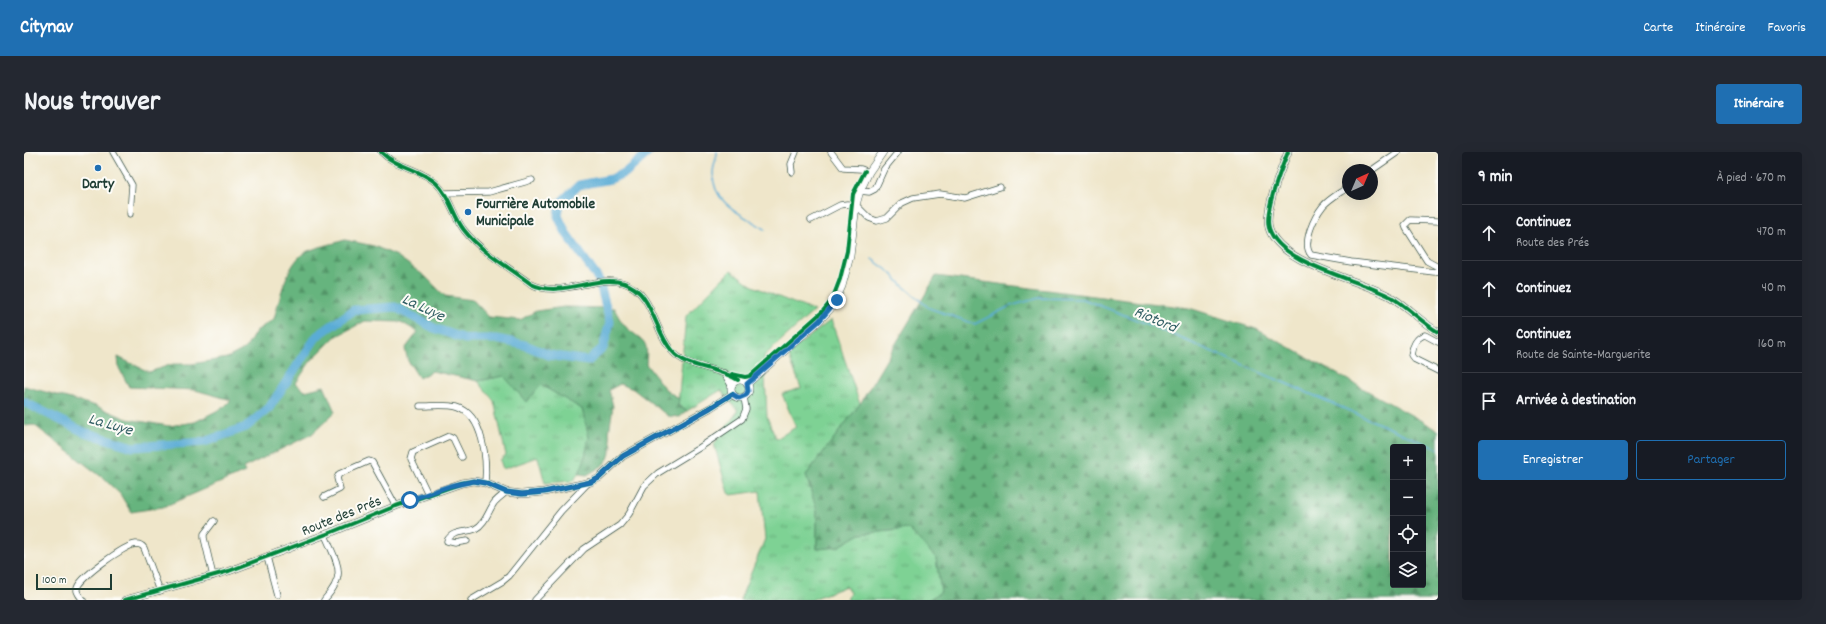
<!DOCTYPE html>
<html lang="fr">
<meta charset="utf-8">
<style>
:root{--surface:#171b24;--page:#242831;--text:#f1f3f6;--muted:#9ea1a6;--line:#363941;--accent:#1f6fb2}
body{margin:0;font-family:Dekko,sans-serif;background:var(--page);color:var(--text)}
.controls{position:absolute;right:12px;bottom:12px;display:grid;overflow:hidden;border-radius:4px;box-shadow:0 4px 16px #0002}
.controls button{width:36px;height:36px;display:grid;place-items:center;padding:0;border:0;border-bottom:1px solid var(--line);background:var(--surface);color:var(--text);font:20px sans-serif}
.compass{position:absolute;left:1318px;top:12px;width:36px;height:36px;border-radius:50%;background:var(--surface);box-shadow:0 4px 16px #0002;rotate:44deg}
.scale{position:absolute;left:12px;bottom:10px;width:76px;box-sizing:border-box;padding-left:4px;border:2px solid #1f3d34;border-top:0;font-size:11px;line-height:14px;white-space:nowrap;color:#1f3d34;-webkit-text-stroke:3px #fdfcf7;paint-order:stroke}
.stop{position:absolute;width:12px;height:12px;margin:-9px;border:3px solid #1f6fb2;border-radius:50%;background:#fff}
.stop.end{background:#1f6fb2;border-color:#fff;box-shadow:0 1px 4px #0008}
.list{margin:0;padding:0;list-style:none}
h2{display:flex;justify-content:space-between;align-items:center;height:52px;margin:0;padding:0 16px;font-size:17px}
h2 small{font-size:13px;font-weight:400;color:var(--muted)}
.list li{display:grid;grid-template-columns:26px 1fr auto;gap:12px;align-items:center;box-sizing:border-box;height:56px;padding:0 16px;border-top:1px solid var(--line)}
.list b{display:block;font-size:15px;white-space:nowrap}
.list p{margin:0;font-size:13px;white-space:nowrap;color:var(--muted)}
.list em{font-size:13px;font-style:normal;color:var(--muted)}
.actions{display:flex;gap:8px;padding:12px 16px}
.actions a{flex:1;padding:9px 0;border:1px solid var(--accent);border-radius:4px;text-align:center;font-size:14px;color:var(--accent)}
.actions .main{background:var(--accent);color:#fff}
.icon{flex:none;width:22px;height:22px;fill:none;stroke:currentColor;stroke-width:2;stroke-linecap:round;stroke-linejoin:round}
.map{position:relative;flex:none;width:1414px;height:448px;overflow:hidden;border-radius:4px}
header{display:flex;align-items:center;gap:24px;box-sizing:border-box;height:56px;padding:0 20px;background:var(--accent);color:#fff}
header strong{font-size:19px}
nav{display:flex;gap:22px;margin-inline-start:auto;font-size:14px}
.intro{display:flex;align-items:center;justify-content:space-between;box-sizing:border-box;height:96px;padding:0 24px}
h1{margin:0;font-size:28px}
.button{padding:10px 18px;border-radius:4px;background:var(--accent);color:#fff;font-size:14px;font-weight:700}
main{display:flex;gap:24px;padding:0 24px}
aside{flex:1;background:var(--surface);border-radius:4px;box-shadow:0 4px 16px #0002}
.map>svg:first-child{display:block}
.grass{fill:url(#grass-tufts);stroke:#4e8864}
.forest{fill:url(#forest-firs);stroke:#427859;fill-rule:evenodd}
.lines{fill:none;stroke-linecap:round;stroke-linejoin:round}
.stream{stroke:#5aacd5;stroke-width:1.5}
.river{stroke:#5aacd5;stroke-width:9}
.minor-casing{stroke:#3e564a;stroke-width:7}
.tertiary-casing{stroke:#3e564a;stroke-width:8}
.minor{stroke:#fff;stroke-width:5.5}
.tertiary{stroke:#fff;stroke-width:7}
.cycleway-casing{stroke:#fdfcf7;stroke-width:6}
.cycleway{stroke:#00873e;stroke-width:4}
.route{stroke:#1f6fb2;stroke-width:5}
.poi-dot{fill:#1f6fb2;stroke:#fdfcf7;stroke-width:1.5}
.labels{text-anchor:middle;stroke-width:4;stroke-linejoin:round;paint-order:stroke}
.poi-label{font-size:15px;font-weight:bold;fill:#1f3d34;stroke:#fdfcf7}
.street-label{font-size:15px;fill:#1f3d34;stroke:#fdfcf7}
.water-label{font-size:16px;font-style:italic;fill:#315e64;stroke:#fdfcf7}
</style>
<header>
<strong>Citynav</strong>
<nav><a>Carte</a><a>Itinéraire</a><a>Favoris</a></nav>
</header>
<div class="intro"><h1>Nous trouver</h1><a class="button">Itinéraire</a></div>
<main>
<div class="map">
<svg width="1414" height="448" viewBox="0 0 1414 448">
<defs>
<pattern id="grass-tufts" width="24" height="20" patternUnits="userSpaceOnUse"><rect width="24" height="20" fill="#7ed294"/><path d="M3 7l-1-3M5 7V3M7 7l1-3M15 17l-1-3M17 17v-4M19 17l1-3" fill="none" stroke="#67ac7a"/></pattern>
<pattern id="forest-firs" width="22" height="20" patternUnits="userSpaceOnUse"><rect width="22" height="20" fill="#66b47e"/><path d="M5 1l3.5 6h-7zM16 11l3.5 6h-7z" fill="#539468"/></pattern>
</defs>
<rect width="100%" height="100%" fill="#fdfcf7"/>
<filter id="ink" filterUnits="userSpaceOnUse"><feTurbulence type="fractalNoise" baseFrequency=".025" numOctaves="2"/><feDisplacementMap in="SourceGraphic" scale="8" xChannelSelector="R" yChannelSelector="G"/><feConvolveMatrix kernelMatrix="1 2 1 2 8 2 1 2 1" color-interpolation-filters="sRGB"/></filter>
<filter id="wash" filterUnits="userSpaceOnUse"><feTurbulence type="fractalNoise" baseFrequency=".012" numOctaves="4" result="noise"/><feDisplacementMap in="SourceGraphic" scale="16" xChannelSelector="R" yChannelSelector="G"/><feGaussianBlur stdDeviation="0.9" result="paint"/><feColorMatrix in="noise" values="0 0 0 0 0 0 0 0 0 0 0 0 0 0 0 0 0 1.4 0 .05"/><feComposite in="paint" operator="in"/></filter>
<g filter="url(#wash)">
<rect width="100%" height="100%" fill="#efe6ca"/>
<!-- grass -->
<g class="grass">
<path d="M707,118L727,133L752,144L790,159L740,204L743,265L752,287L772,275L758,242L777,236L764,201L807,168L836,252L782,323L793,359V397L814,395L836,382L885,377L912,406L917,440L904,448H823L826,441L822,434L787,448H716L741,387L736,339L707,343L704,341L690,292L714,259L697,238L663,259L654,253L662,164Z"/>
<path d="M480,224L517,233L558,257C560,266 565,276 565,285C566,298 558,319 549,329L521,331L514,305L479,317L476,308L482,303L470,249L454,229Z"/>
</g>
<!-- forest -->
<g class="forest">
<path d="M321,88L350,94L373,104L402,125L421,144L449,148L465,165L496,168L512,159L540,155L590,156C593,162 597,170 602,175C618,190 625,185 622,212L640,236L655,247L654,254L663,259L656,265L644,264L609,237L596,232L585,238L589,254L585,281L588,295L584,307L578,314L563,323L555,322L560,309L565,285L558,257L517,233L502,250L480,224L454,229L408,219L395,226L384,209L381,197L394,180L377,170L341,169L311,185L286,210L272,231L281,239L300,234L311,260L288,282L219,316L221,320L139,355L107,360L96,342L79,326L10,273L0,274V234L72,254L103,267L145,274L171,270L200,255L207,248L171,238L105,235L95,216L94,205L125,220L149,212H168L203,206L222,196L232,179L250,167C256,146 263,108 284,99C296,94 309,92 321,88Z"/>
<path d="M912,124L1165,156L1232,177L1414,278V448H904L917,440L912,406L885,377L836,382L814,395L793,397V359L782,323L836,252ZM1369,295H1399V433H1369Z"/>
</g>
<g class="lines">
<!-- stream -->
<g class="stream">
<path d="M693,0C693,7 689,14 689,21C688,52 719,63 741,77"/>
<path d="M848,107L867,121L878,133L905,156L951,172L986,154L1015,146L1059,147L1126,173L1414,297"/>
</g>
<!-- river -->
<path class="river" d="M0,250L60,280L109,295L180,290L222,275L245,256L293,184L330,158L371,155L410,176L441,187H472L501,193L525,203L564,209L579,196L586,170L575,128L542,81L534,64L536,51L555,33L587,27L602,20L625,0"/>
</g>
</g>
<g filter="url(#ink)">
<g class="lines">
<defs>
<g id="minor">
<path d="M89,0L108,33L106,62"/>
<path d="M357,0C373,16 395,16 412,31C426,44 429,64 440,78C456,99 486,116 507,132C537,147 571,122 600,131C629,140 630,179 648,199C663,217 692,214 714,228"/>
<path d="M807,0L819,16L837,17L845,20"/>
<path d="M1348,18L1374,0"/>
<path d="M768,20L767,12L772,0"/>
<path d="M1324,35C1316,41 1306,46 1299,54C1291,64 1277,91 1287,103L1327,110L1410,120L1414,119"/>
<path d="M836,39L845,40L851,37L860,17L874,0"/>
<path d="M421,41L465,40L508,28"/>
<path d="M787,68L816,53L823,52L832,53L845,66L853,69L863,66L878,51L889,46L916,42L941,46L976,35"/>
<path d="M1414,69L1386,68L1381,73L1382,76L1403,109L1414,115"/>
<path d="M1414,190L1401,183C1392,185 1388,195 1387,203L1390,207L1414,219"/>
<path d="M700,221L707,233"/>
<path d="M396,254C408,254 422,252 433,255C460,263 463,309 461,331"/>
<path d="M404,342L387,307L389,300L425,284L429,286L438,305"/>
<path d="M300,345L316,337L313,326L315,322L345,309L348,310L372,354"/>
<path d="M443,389L431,391L423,389C428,378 442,381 451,377C461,372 464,360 470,351C473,347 478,344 482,340"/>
<path d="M243,405L253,443"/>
<path d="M189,424L180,386V382L190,369"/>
<path d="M59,448C57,445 52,441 53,437C53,427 101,393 112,392C115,392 118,393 120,396L136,439"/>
<path d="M300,448C324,422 313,412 301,383"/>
<path d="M447,448L479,429L485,424L537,359L564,331"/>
<path d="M511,448L560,397L596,373L605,362L620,334L634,321L675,296L718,267L722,257L720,245"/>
</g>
<g id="tertiary">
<path d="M1264,0C1257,17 1240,59 1245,76C1256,113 1336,127 1367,145C1384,155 1397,170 1414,180"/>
<circle cx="716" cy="237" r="9"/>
<path d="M723,232L795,169L809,154L818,134L826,104L832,53L836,39L845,20L859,0"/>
<path d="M101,448L205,419L308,380L372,354L438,331L450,329L461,331L482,340L498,342L520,340L567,330L575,326L599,304L686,256L708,242"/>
</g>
</defs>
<!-- minor casing -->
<use href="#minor" class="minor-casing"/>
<!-- tertiary casing -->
<use href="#tertiary" class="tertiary-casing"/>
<!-- minor -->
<use href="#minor" class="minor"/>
<!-- tertiary -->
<use href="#tertiary" class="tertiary"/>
<defs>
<g id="cycleway">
<path d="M357,0C373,16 395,16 412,31C426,44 429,64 440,78C456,99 486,116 507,132C537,147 571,122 600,131C629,140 630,179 648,199C663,217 692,214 714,228"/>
<path d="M1264,0C1257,17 1240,59 1245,76C1256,113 1336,127 1367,145C1384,155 1397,170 1414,180"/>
<path d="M708,222L721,225L726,224L798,160L808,148L816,127L823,99L829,42L841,19"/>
<path d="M101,448L205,419L308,380L372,354L438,331L450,329L461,331L482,340L498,342L520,340L567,330L575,326L599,304L686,256L708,242"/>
</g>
</defs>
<!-- cycleway casing -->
<use href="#cycleway" class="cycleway-casing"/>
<!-- cycleway -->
<use href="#cycleway" class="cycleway"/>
</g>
</g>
<g class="lines" filter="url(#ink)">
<!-- route -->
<path class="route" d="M386,348L426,334L450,329L461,331L482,340L498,342L520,340L567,330L575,326L599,304L686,256L708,242L715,246L722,243L724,239L723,232L795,169L813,148"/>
</g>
<!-- markers -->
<g class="poi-dot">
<circle cx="74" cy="16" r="4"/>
<circle cx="444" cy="60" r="4"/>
</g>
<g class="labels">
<!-- poi labels -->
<g class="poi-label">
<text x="74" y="36">Darty</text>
<text x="452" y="56" text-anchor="start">Fourrière Automobile<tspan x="452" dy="17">Municipale</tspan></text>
</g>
<!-- street labels -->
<g class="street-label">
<text transform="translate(317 363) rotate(-22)" y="5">Route des Prés</text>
</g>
<!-- water labels -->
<g class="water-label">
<text transform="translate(400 154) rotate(25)" y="6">La Luye</text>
<text transform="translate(1132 166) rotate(23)" y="6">Riotord</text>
<text transform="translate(87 271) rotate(16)" y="6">La Luye</text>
</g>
</g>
</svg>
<div class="controls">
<button>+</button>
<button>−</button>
<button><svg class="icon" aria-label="locate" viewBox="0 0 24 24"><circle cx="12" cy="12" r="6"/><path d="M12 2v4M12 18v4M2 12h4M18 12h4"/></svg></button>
<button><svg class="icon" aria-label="layers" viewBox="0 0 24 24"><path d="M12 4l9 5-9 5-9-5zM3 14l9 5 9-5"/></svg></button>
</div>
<svg class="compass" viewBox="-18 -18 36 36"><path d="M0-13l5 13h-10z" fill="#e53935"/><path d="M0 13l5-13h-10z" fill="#9ea1a6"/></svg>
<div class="scale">100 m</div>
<div class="stop" style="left:386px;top:348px"></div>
<div class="stop end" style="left:813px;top:148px"></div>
</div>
<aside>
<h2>9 min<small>À pied · 670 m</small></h2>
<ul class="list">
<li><svg class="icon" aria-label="ahead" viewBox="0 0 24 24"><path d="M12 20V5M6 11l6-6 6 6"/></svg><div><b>Continuez</b><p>Route des Prés</p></div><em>470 m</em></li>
<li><svg class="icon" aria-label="ahead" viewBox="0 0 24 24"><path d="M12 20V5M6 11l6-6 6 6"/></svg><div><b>Continuez</b></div><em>40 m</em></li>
<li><svg class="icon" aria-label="ahead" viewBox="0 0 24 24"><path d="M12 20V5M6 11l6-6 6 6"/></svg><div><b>Continuez</b><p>Route de Sainte-Marguerite</p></div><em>160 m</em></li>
<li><svg class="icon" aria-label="arrive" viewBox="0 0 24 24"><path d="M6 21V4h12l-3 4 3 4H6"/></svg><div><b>Arrivée à destination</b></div></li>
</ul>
<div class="actions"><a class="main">Enregistrer</a><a>Partager</a></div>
</aside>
</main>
